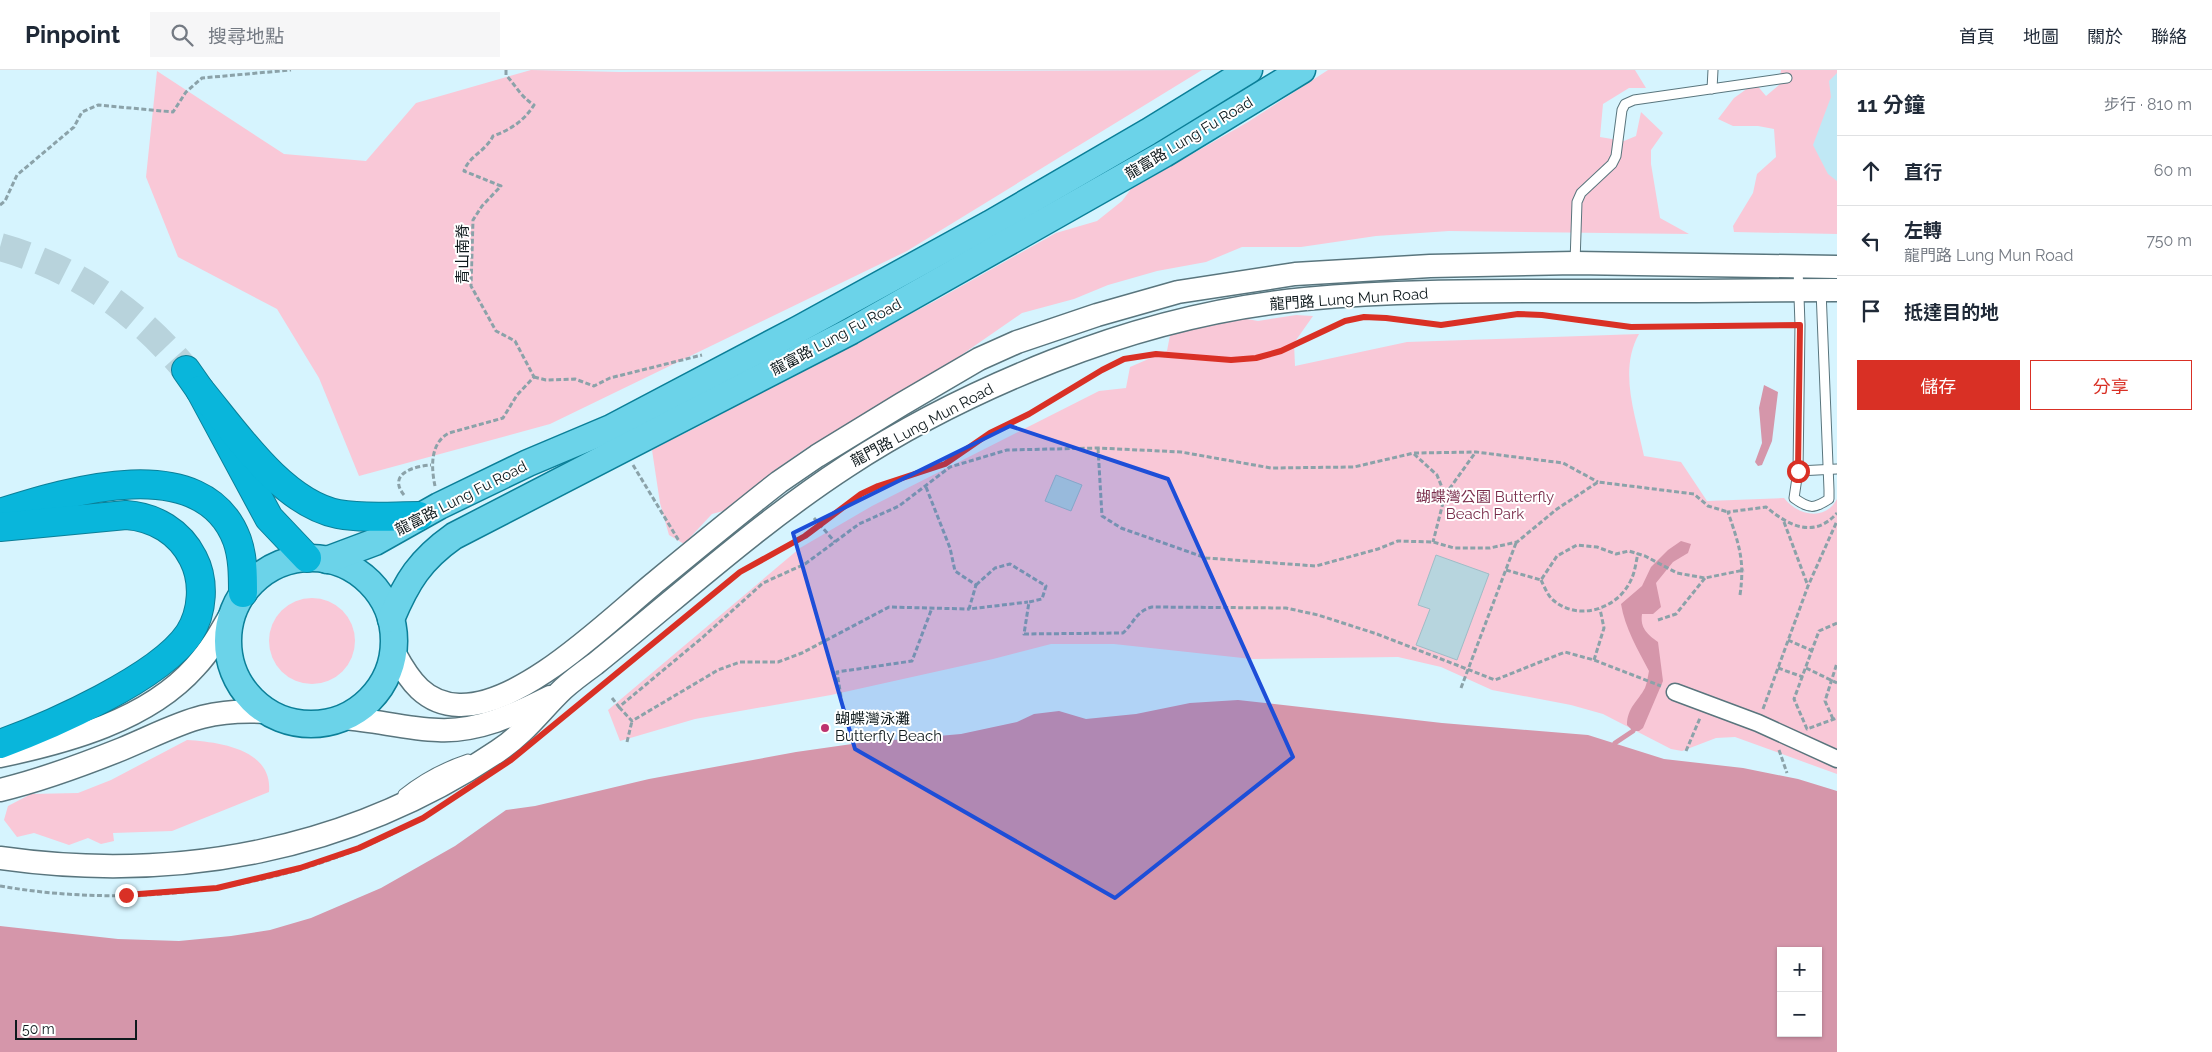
<!DOCTYPE html>
<html lang="zh-TW">
<meta charset="utf-8">
<style>
:root{--surface:#fff;--page:#f6f6f7;--text:#1f2937;--muted:#747a83;--line:#e0e1e3;--accent:#d93025}
body{margin:0;font-family:Raleway,"Noto Sans TC",sans-serif;background:var(--page);color:var(--text)}
.controls{position:absolute;right:15px;bottom:15px;display:grid;overflow:hidden;border-radius:0px;box-shadow:0 1px 4px #0004}
.controls button{width:45px;height:45px;display:grid;place-items:center;padding:0;border:0;border-bottom:1px solid var(--line);background:var(--surface);color:var(--text);font:25px sans-serif}
.scale{position:absolute;left:15px;bottom:12px;width:122px;box-sizing:border-box;padding-left:5px;border:2px solid #0f1a1d;border-top:0;font-size:14px;line-height:18px;white-space:nowrap;color:#0f1a1d;-webkit-text-stroke:4px #fff;paint-order:stroke}
.stop{position:absolute;width:15px;height:15px;margin:-11px;border:4px solid #d93025;border-radius:50%;background:#fff}
.stop.end{background:#d93025;border-color:#fff;box-shadow:0 1px 5px #0008}
.list{margin:0;padding:0;list-style:none}
h2{display:flex;justify-content:space-between;align-items:center;height:65px;margin:0;padding:0 20px;font-size:21px}
h2 small{font-size:16px;font-weight:400;color:var(--muted)}
.list li{display:grid;grid-template-columns:32px 1fr auto;gap:15px;align-items:center;box-sizing:border-box;height:70px;padding:0 20px;border-top:1px solid var(--line)}
.list b{display:block;font-size:19px;white-space:nowrap}
.list p{margin:0;font-size:16px;white-space:nowrap;color:var(--muted)}
.list em{font-size:16px;font-style:normal;color:var(--muted)}
.actions{display:flex;gap:10px;padding:15px 20px}
.actions a{flex:1;padding:11px 0;border:1px solid var(--accent);border-radius:0px;text-align:center;font-size:18px;color:var(--accent)}
.actions .main{background:var(--accent);color:#fff}
.icon{flex:none;width:28px;height:28px;fill:none;stroke:currentColor;stroke-width:2;stroke-linecap:round;stroke-linejoin:round}
.map{position:relative;flex:none;width:1837px;height:982px;overflow:hidden}
header{display:flex;align-items:center;gap:30px;box-sizing:border-box;height:70px;padding:0 25px;background:var(--surface);border-bottom:1px solid var(--line)}
header strong{font-size:24px}
nav{display:flex;gap:28px;margin-inline-start:auto;font-size:18px}
.search{width:350px;height:45px;background:var(--page);display:flex;align-items:center;gap:12px;box-sizing:border-box;padding:0 18px;border-radius:0px;color:var(--muted);font-size:19px}
main{display:flex}
aside{flex:1;background:var(--surface)}
.map>svg:first-child{display:block}
.built{fill:#c0e8f5}
.green{fill:#f9c8d7}
.water{fill:#d596aa;fill-rule:evenodd}
.lines{fill:none;stroke-linecap:round;stroke-linejoin:round}
.stream{stroke:#d596aa;stroke-width:5}
.building{fill:#b7d5de;stroke:#9fbcc6}
.highway-tunnel{stroke:#b8d3dc;stroke-width:28;stroke-dasharray:28 14;stroke-linecap:butt}
.lane-casing{stroke:#59757d;stroke-width:11}
.street-casing{stroke:#59757d;stroke-width:19}
.secondary-casing{stroke:#59757d;stroke-width:25}
.primary-casing{stroke:#0b7f98;stroke-width:29}
.highway-casing{stroke:#0b7f98;stroke-width:30}
.path{stroke:#8ba2a9;stroke-width:3;stroke-dasharray:5 2.5;stroke-linecap:butt}
.lane{stroke:#fff;stroke-width:9}
.street{stroke:#fff;stroke-width:16}
.secondary{stroke:#fff;stroke-width:22}
.primary{stroke:#6bd3e9;stroke-width:26}
.highway{stroke:#09b6db;stroke-width:28}
.route{stroke:#d93025;stroke-width:6}
.marked{fill:#1d4ed8;fill-opacity:0.2;stroke:#1d4ed8;stroke-width:4;stroke-linejoin:round}
.poi-dot{fill:#bd336f;stroke:#fff;stroke-width:2}
.labels{text-anchor:middle;stroke-width:4;stroke-linejoin:round;paint-order:stroke}
.street-label{font-size:15px;fill:#0f1a1d;stroke:#fff}
.park-label{font-size:15px;fill:#7a2f4c;stroke:#fff}
.poi-label{font-size:15px;fill:#0f1a1d;stroke:#fff;text-anchor:start}
</style>
<header>
<strong>Pinpoint</strong>
<div class="search"><svg class="icon" aria-label="search" viewBox="0 0 24 24"><circle cx="10" cy="10" r="6"/><path d="M15 15l6 6"/></svg>搜尋地點</div>
<nav><a>首頁</a><a>地圖</a><a>關於</a><a>聯絡</a></nav>
</header>
<main>
<div class="map">
<svg width="1837" height="982" viewBox="0 0 1837 982">
<rect width="100%" height="100%" fill="#d6f4fe"/>
<!-- built -->
<path class="built" d="M1837,0V155L1805,67L1816,11Z"/>
<!-- green -->
<g class="green">
<path d="M531,0L619,2L1202,0L907,181L550,354L359,406L319,308L277,239L178,187L146,107L157,1L284,84L366,91L416,33Z"/>
<path d="M1328,0H1635L1646,18H1629L1603,34L1600,67L1624,71L1636,66L1641,42L1663,63L1651,80V94L1660,148L1689,164L1449,161L1376,166L1301,177H1242L1206,192L1157,201L1108,215L1074,229L1022,243L944,297L805,379L771,403L734,438L712,444L684,474L669,465L660,433L652,380C681,364 711,352 738,334L935,231L1056,163L1097,151L1122,131L1131,119L1248,52Z"/>
<path d="M1781,0H1837V3L1829,11L1831,27L1813,75L1828,104L1837,111V164L1734,162L1733,156L1753,123L1757,104L1776,87L1774,59L1758,56H1733L1718,49L1734,28L1755,13L1766,26L1779,15Z"/>
<path d="M1197,240L1258,251L1296,245L1313,246L1294,273L1295,296L1407,272L1639,264C1618,301 1636,346 1644,386L1681,392L1707,431L1784,428C1797,445 1825,452 1837,429V704L1735,667L1716,668L1682,681L1671,679L1603,644L1571,635L1492,620L1441,597L1398,587L1252,589L1114,574H1051L993,589L831,625L695,649L620,671L608,640L800,478L872,436L1099,321L1126,318L1130,297L1167,281L1171,260Z"/>
<circle cx="312" cy="571" r="43"/>
<path d="M187,670C219,672 273,679 269,722L172,761L113,763L114,771L101,774L88,768L69,775L34,763L17,767L4,750L8,736L31,724L78,723L111,710Z"/>
</g>
<!-- water -->
<g class="water">
<path d="M1764,315L1778,322L1772,371L1762,395L1758,396L1755,392L1762,373L1759,338Z"/>
<path d="M1681,471L1691,474L1688,483L1673,492L1656,513L1661,537L1653,544H1642C1640,558 1647,564 1658,572L1663,611L1643,658L1639,661H1633L1627,655C1627,638 1638,631 1645,618C1647,613 1648,606 1649,601C1638,580 1625,558 1621,534L1642,516L1651,497L1668,480Z"/>
<path d="M1238,630L1442,653L1588,665L1664,689L1743,698L1798,709L1837,721V982H0V856L118,869L179,871L231,866L270,860L311,848L381,818L455,776L506,740L535,736L649,709L796,682L859,673L961,664L1017,652L1034,644L1059,641L1086,649L1136,644L1190,633ZM1781,881H1818V963H1781Z"/>
</g>
<g class="lines">
<!-- stream -->
<path class="stream" d="M1615,673L1633,661L1635,655"/>
</g>
<!-- building -->
<g class="building">
<path d="M1056,405L1082,415L1071,441L1045,431Z"/>
<path d="M1436,485L1489,504L1457,590L1416,575L1430,539L1418,535Z"/>
</g>
<g class="lines">
<!-- highway-tunnel -->
<path class="highway-tunnel" d="M0,177C75,198 136,240 186,300"/>
<defs>
<g id="lane">
<path d="M1712,19L1713,0"/>
<path d="M1575,193L1577,132L1581,123L1612,94L1616,86L1622,40L1625,34L1634,30L1787,8"/>
<path d="M1798,198L1800,255L1798,401L1794,428C1809,439 1814,439 1829,429V420L1821,220"/>
<path d="M1798,401L1837,399"/>
<path d="M403,724C423,708 444,697 468,689"/>
</g>
<path id="street" d="M1675,622L1758,653L1837,689"/>
<g id="secondary">
<path d="M395,584C409,610 425,634 459,635C523,637 610,549 658,510C698,477 738,444 779,412L817,386L902,334L979,289L1017,272L1097,245L1178,222L1295,204L1430,196L1575,193L1837,197"/>
<path d="M343,648C375,650 406,659 438,660C478,662 514,645 550,627"/>
<path d="M0,686C67,672 148,650 195,597C212,579 223,558 235,537"/>
<path d="M0,720C42,710 82,695 122,679C179,655 202,638 267,642"/>
<path d="M0,788C176,813 349,781 498,681C524,664 541,640 563,619C573,610 584,602 595,594C678,527 758,454 847,396C911,354 982,319 1053,291C1132,260 1220,237 1305,229C1389,221 1472,221 1556,221C1650,221 1743,221 1837,220"/>
</g>
<g id="primary">
<circle cx="311" cy="571" r="83"/>
<path d="M327,490L375,472L439,436L528,393L611,358L799,259L990,154L1148,62L1249,0"/>
<path d="M391,549C407,511 420,490 454,466L851,261L1164,84L1302,0"/>
</g>
<g id="highway">
<path d="M186,300L200,320L269,448L307,488"/>
<path d="M200,320C235,362 282,433 338,444C365,449 392,446 419,446"/>
<path d="M0,443C67,422 203,379 237,470C243,487 243,505 243,523"/>
<path d="M0,457L126,445C155,447 180,462 193,488C205,511 203,542 189,564C159,608 50,656 0,674"/>
</g>
</defs>
<!-- lane casing -->
<use href="#lane" class="lane-casing"/>
<!-- street casing -->
<use href="#street" class="street-casing"/>
<!-- secondary casing -->
<use href="#secondary" class="secondary-casing"/>
<!-- primary casing -->
<use href="#primary" class="primary-casing"/>
<!-- highway casing -->
<use href="#highway" class="highway-casing"/>
<!-- path -->
<g class="path">
<path d="M506,0V5C516,16 521,27 534,35C524,51 510,60 493,66C486,81 469,86 464,101L501,116L482,136L473,150L471,216L496,261L515,271L534,307"/>
<path d="M0,135L5,131L17,105L74,57L82,42L98,35L173,42L186,22L202,8L291,0"/>
<path d="M534,307L546,310L575,309L594,316L610,308L702,285"/>
<path d="M1098,378L1102,446L1121,458L1206,488L1316,496L1378,479L1398,471L1433,472L1454,478H1490L1517,472L1557,439L1598,412L1694,424L1708,436L1728,442"/>
<path d="M1414,384L1437,405L1445,425L1433,472"/>
<path d="M633,395L679,471"/>
<path d="M435,416C431,397 430,373 449,363L503,348L517,325L534,307"/>
<path d="M926,417L950,478L955,501L976,515L969,539L1028,532"/>
<path d="M404,425C387,404 414,396 431,395"/>
<path d="M1445,425L1475,383"/>
<path d="M814,448L835,472"/>
<path d="M1784,452L1808,516"/>
<path d="M1506,500L1541,510L1557,486L1577,475L1597,477L1616,484L1629,481L1645,486L1677,503L1705,508L1744,500"/>
<path d="M1541,510C1544,516 1548,526 1553,530C1578,552 1618,539 1631,510C1635,502 1636,492 1638,483"/>
<path d="M976,515L995,498L1010,494L1046,516L1042,529L1029,532L1024,564L1123,563C1134,553 1136,541 1152,537L1286,538L1318,545L1377,564L1495,610L1565,582L1594,590L1661,616"/>
<path d="M1740,525C1745,490 1739,475 1728,442L1766,437C1789,456 1814,469 1837,443"/>
<path d="M1658,550L1676,544L1705,508"/>
<path d="M1837,553L1819,561L1794,629L1807,659L1837,648"/>
<path d="M1788,570L1813,581"/>
<path d="M647,579L740,502L805,466L861,424L878,416L945,393L990,363L1029,344L1108,296L1132,287L1156,284L1231,290L1256,288L1281,281L1345,251L1364,247H1386L1441,255L1505,245L1530,244L1631,257L1789,255"/>
<path d="M1594,590L1604,558L1600,539"/>
<path d="M1778,598L1803,607"/>
<path d="M1806,598L1837,613"/>
<path d="M1461,618L1516,473"/>
<path d="M841,627L837,602L912,591L932,538"/>
<path d="M612,628L619,637L703,567L763,513L805,494L859,454L899,436L950,397L1007,380L1098,378L1181,382L1271,398L1354,397L1414,383L1476,382L1563,393L1598,412"/>
<path d="M619,637L632,651L718,600L740,592H778L802,583L889,537L969,539"/>
<path d="M1763,639L1808,516L1837,451"/>
<path d="M566,646L634,589"/>
<path d="M1833,649L1825,631L1837,593"/>
<path d="M627,672L632,651"/>
<path d="M1779,680L1787,703"/>
<path d="M1686,681L1700,648"/>
<path d="M0,816C144,841 304,818 431,743"/>
</g>
<!-- lane -->
<use href="#lane" class="lane"/>
<!-- street -->
<use href="#street" class="street"/>
<!-- secondary -->
<use href="#secondary" class="secondary"/>
<!-- primary -->
<use href="#primary" class="primary"/>
<!-- highway -->
<use href="#highway" class="highway"/>
</g>
<g class="lines">
<!-- route -->
<path class="route" d="M126,825L217,818L300,798L359,778L423,748L511,690L740,502L805,466L861,424L878,416L945,394L990,363L1029,344L1102,300L1124,289L1156,284L1231,290L1256,288L1281,281L1345,251L1364,247L1386,248L1441,255L1518,244L1542,245L1631,257L1800,255L1798,401"/>
</g>
<!-- marked area -->
<path class="marked" d="M1010,356L1168,409L1293,687L1115,828L855,679L793,463Z"/>
<!-- markers -->
<circle class="poi-dot" cx="825" cy="658" r="5"/>
<g class="labels">
<!-- street labels -->
<g class="street-label">
<text transform="translate(1189 68) rotate(-31)" y="5">龍富路 Lung Fu Road</text>
<text transform="translate(463 184) rotate(-90)" y="5">青山南脊</text>
<text transform="translate(1349 229) rotate(-4)" y="5">龍門路 Lung Mun Road</text>
<text transform="translate(836 267) rotate(-28)" y="5">龍富路 Lung Fu Road</text>
<text transform="translate(922 355) rotate(-28)" y="5">龍門路 Lung Mun Road</text>
<text transform="translate(461 428) rotate(-27)" y="5">龍富路 Lung Fu Road</text>
</g>
<!-- park labels -->
<g class="park-label">
<text x="1485" y="432">蝴蝶灣公園 Butterfly<tspan x="1485" dy="17">Beach Park</tspan></text>
</g>
<!-- poi labels -->
<g class="poi-label">
<text x="835" y="654">蝴蝶灣泳灘<tspan x="835" dy="17">Butterfly Beach</tspan></text>
</g>
</g>
</svg>
<div class="controls">
<button>+</button>
<button>−</button>
</div>
<div class="scale">50 m</div>
<div class="stop" style="left:1798px;top:401px"></div>
<div class="stop end" style="left:126px;top:825px"></div>
</div>
<aside>
<h2>11 分鐘<small>步行 · 810 m</small></h2>
<ul class="list">
<li><svg class="icon" aria-label="ahead" viewBox="0 0 24 24"><path d="M12 20V5M6 11l6-6 6 6"/></svg><div><b>直行</b></div><em>60 m</em></li>
<li><svg class="icon" aria-label="left" viewBox="0 0 24 24"><path d="M17 20v-9H6M10 6l-5 5 5 5"/></svg><div><b>左轉</b><p>龍門路 Lung Mun Road</p></div><em>750 m</em></li>
<li><svg class="icon" aria-label="arrive" viewBox="0 0 24 24"><path d="M6 21V4h12l-3 4 3 4H6"/></svg><div><b>抵達目的地</b></div></li>
</ul>
<div class="actions"><a class="main">儲存</a><a>分享</a></div>
</aside>
</main>
